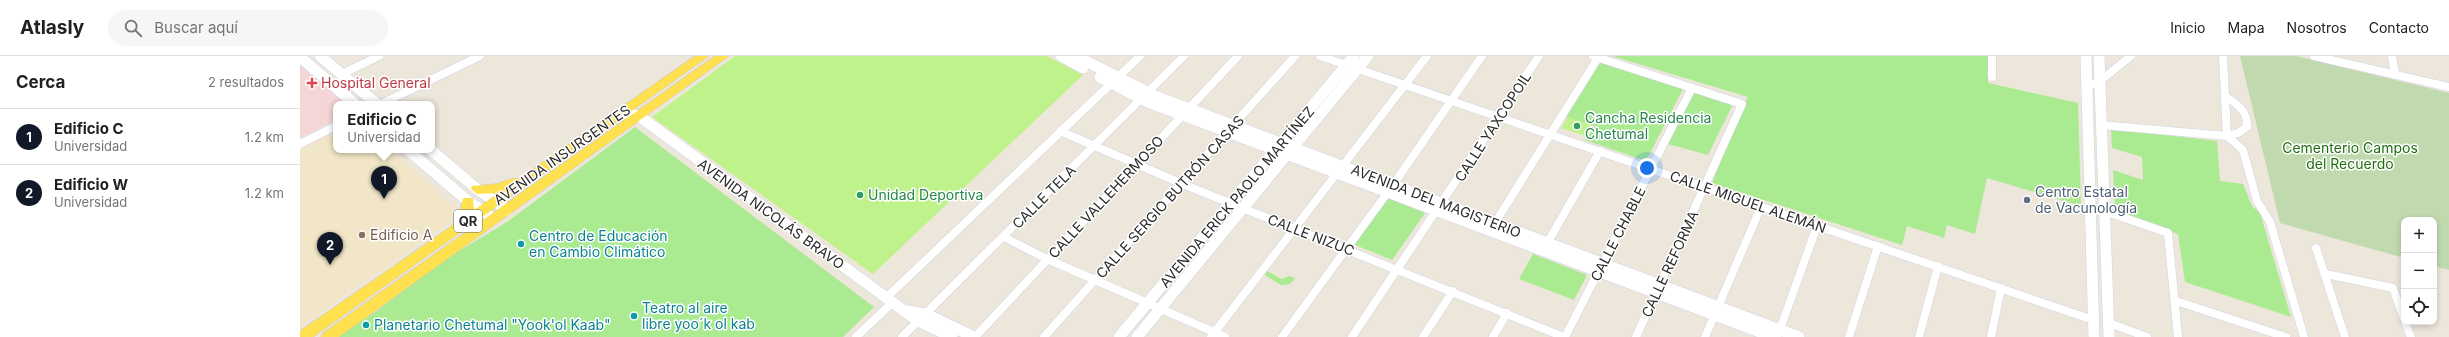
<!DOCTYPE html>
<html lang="es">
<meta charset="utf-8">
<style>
:root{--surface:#fff;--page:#f6f6f6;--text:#202124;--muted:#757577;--line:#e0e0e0;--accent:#111827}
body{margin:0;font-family:Inter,sans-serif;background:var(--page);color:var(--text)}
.controls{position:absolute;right:12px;bottom:12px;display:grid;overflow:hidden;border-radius:8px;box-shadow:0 2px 6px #0003}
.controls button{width:36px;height:36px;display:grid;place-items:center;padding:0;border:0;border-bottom:1px solid var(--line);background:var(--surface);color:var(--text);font:20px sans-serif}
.you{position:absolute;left:1347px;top:112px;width:14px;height:14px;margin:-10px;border:3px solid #fff;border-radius:50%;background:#1a73e8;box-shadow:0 0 0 6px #1a73e833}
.badge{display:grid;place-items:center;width:26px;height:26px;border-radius:50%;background:var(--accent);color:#fff;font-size:13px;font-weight:700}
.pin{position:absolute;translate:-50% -33px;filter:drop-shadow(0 1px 2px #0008)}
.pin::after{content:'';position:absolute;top:21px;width:14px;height:12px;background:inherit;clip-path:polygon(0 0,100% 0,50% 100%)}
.popup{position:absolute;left:33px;top:45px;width:102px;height:52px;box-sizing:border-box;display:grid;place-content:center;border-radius:8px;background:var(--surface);filter:drop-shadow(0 1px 3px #0005);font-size:13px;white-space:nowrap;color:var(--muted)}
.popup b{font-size:15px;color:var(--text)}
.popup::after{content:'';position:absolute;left:50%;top:100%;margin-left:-8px;border:8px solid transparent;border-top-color:var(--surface)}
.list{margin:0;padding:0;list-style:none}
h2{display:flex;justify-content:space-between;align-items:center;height:52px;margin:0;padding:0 16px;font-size:17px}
h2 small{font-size:13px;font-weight:400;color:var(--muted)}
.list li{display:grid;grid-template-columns:26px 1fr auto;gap:12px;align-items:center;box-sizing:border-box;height:56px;padding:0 16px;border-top:1px solid var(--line)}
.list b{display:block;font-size:15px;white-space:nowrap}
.list p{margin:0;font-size:13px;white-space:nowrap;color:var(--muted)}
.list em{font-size:13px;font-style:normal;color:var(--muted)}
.icon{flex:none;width:22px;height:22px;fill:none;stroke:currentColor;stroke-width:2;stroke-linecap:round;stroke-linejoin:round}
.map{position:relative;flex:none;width:2149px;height:281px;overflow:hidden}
header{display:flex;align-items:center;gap:24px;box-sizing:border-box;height:56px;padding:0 20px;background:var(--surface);border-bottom:1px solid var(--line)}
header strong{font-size:19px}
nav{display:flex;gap:22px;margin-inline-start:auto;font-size:14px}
.search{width:280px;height:36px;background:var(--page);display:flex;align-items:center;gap:10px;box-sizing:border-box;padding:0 14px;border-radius:22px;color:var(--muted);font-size:15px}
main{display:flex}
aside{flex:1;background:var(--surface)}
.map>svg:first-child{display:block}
.education{fill:#f1e6c7}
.medical{fill:#f5d6d6}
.green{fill:#aaea90}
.cemetery{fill:#c1d9af}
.pitch{fill:#c0f28b}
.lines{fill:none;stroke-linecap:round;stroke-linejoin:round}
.street-casing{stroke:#cfd2e4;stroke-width:9}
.secondary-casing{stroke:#cfd2e4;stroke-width:12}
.primary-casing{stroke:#c8c8c8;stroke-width:1}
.street{stroke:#fff;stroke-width:8}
.secondary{stroke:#fff;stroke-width:11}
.primary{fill:#ffe04e;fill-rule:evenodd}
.health-dot{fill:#e0444e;stroke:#fff;stroke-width:1.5}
.leisure-dot{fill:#2e9e5b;stroke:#fff;stroke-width:1.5}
.service-dot{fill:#5c6f8a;stroke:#fff;stroke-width:1.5}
.education-dot{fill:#8d6e63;stroke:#fff;stroke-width:1.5}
.culture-dot{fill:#0f9aa8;stroke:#fff;stroke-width:1.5}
.labels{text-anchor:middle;stroke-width:3;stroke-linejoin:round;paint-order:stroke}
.shield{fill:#fff;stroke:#6a6a6a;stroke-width:1}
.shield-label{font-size:13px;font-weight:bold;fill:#2a2a2a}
.health-label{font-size:14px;fill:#be3a42;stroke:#fff;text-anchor:start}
.leisure-label{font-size:14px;fill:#27864d;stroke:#fff;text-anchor:start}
.street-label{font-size:14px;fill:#2a2a2a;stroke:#fff}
.park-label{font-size:14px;fill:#206e12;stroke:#fff}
.service-label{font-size:14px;fill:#4e5e75;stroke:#fff;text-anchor:start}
.education-label{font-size:14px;fill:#785e54;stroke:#fff;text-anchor:start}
.culture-label{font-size:14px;fill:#0d838f;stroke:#fff;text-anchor:start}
</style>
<header>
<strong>Atlasly</strong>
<div class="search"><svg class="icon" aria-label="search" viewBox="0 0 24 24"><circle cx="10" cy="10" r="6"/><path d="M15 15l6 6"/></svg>Buscar aquí</div>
<nav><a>Inicio</a><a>Mapa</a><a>Nosotros</a><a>Contacto</a></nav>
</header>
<main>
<aside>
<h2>Cerca<small>2 resultados</small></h2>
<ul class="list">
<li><span class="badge">1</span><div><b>Edificio C</b><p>Universidad</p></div><em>1.2 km</em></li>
<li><span class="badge">2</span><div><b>Edificio W</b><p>Universidad</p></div><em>1.2 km</em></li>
</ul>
</aside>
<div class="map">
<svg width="2149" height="281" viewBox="0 0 2149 281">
<rect width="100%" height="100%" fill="#ede6da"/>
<!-- education -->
<path class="education" d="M36,75V94H91L162,158L0,271V94Z"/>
<!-- medical -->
<path class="medical" d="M0,7L48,48H36V64L0,82Z"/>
<!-- green -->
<g class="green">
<path d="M1312,0H1688V27L1778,47L1781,150L1687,122L1675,178L1647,169L1644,182L1607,170L1602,189L1412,127L1448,41Z"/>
<path d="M1299,3L1384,31L1346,105L1285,84L1295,70L1263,60Z"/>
<path d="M1394,33L1434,46L1408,99L1368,88Z"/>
<path d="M335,71L574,251L543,281H37L77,255L126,215L207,166Z"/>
<path d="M1811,73L1917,85L1920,125L1943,128L1952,150L1960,157L1991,261L1885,226L1878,178L1815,156L1813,114L1843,124L1842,101L1812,92Z"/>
<path d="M1086,141L1125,157L1092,204L1053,188Z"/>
<path d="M1233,198L1287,219L1274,244L1219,223Z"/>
<path d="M967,215L982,223L989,220L995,222L990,228L981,229L965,219Z"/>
</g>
<!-- cemetery -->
<path class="cemetery" d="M1940,0H1996L2149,37V214L2134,210V164H2104V202L1980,167Z"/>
<!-- pitch -->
<g class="pitch">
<path d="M435,0H747L783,19L573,218L352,61Z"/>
<path d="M1268,61L1293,69L1286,80L1261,72Z"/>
</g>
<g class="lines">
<defs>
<g id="street">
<path d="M1020,0L1793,264"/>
<path d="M1293,0L1442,48L1336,281"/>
<path d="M1692,0V21"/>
<path d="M1923,0L1927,80"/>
<path d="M2014,0L2149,31"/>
<path d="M2092,0L2095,19"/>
<path d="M42,18L79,0"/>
<path d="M1787,31L1800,25L1831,0"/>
<path d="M81,48L180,0"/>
<path d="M1801,69L1927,80L1938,77L1947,71C1948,55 1937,48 1925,40"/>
<path d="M760,75L885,129L1264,281"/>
<path d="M1927,80L1943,94L1957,145L1970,166L2004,281"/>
<path d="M0,88L36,70"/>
<path d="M1790,153L1813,158L1868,177L1878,281"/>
<path d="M1195,167L1298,2"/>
<path d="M704,181L747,203L925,281"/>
<path d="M1245,191L1300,95"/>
<path d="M2016,192L2045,281"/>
<path d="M2026,218L2093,232L2104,263"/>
<path d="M586,242L840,0"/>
<path d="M1876,245L1986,281"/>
<path d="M2105,266L2111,281"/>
<path d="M1809,267L1847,281"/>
<path d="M1478,279L1517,170"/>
<path d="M556,281L592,247"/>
<path d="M602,281L884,0"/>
<path d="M675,281L938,0"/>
<path d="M744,281L995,0"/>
<path d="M911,281L1127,0"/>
<path d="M982,281L1093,129L1182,0"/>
<path d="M1052,281L1239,0"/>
<path d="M1123,281L1153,235"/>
<path d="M1193,281L1207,257"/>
<path d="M1265,281L1392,32"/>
<path d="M1405,281L1461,151"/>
<path d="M1549,281L1578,190"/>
<path d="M1619,281L1638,210"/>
<path d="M1691,281L1701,232"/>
</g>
<g id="secondary">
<path d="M20,0L77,48"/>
<path d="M761,0L783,12"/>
<path d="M776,0L855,40L1499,281"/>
<path d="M1786,0L1794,281"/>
<path d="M1799,0L1809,281"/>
<path d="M0,1L55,48"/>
<path d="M800,21L848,46L1473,281"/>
<path d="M323,56L339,60L618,265L652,281"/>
<path d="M108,94L168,145L194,163"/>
<path d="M131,94L177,133L207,154"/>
<path d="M607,255L626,258L674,281"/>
<path d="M819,281L1054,0"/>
<path d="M837,281L1068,0"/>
</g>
<g id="primary">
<path d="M395,0H409L13,281H0V275L153,169L160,156L163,142H173L174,154L198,137L177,138L171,133L172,130L196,128L214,122L218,123Z"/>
<path d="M415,0H429L39,281H21L23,277Z"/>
</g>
</defs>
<!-- street casing -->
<use href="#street" class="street-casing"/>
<!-- secondary casing -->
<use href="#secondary" class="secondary-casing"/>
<!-- primary casing -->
<use href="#primary" class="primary-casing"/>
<!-- street -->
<use href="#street" class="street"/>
<!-- secondary -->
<use href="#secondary" class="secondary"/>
<!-- primary -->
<use href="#primary" class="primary"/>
</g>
<!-- markers -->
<path class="health-dot" d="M10 21h4v4h4v4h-4v4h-4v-4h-4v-4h4z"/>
<g class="leisure-dot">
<circle cx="1277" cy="70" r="4"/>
<circle cx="560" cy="139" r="4"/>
</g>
<circle class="service-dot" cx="1727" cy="144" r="4"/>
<circle class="education-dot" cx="62" cy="179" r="4"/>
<g class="culture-dot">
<circle cx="221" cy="188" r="4"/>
<circle cx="334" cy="260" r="4"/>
<circle cx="66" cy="269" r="4"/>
</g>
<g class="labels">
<!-- shield labels -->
<rect class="shield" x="154" y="154" width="28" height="22" rx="3"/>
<g class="shield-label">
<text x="168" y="170">QR</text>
</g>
<!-- health labels -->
<g class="health-label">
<text x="21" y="32">Hospital General</text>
</g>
<!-- leisure labels -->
<g class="leisure-label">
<text x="1285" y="67">Cancha Residencia<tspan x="1285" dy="16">Chetumal</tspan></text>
<text x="568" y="144">Unidad Deportiva</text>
</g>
<!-- street labels -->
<g class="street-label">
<text transform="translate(1193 71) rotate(-57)" y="5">CALLE YAXCOPOIL</text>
<text transform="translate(262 99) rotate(-35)" y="5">AVENIDA INSURGENTES</text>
<text transform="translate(744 141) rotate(-45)" y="5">CALLE TELA</text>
<text transform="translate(806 141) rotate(-47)" y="5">CALLE VALLEHERMOSO</text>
<text transform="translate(870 141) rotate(-48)" y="5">CALLE SERGIO BUTRÓN CASAS</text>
<text transform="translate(937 141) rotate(-50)" y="5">AVENIDA ERICK PAOLO MARTÍNEZ</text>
<text transform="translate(1136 145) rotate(21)" y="5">AVENIDA DEL MAGISTERIO</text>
<text transform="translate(1448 146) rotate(19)" y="5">CALLE MIGUEL ALEMÁN</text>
<text transform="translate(471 158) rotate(36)" y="5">AVENIDA NICOLÁS BRAVO</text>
<text transform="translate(1318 178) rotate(-63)" y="5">CALLE CHABLE</text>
<text transform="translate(1011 179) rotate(21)" y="5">CALLE NIZUC</text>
<text transform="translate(1370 208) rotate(-65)" y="5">CALLE REFORMA</text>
</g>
<!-- park labels -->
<g class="park-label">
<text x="2050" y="97">Cementerio Campos<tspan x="2050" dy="16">del Recuerdo</tspan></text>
</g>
<!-- service labels -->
<g class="service-label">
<text x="1735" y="141">Centro Estatal<tspan x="1735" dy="16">de Vacunología</tspan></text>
</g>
<!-- education labels -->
<g class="education-label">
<text x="70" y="184">Edificio A</text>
</g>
<!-- culture labels -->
<g class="culture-label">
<text x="229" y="185">Centro de Educación<tspan x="229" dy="16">en Cambio Climático</tspan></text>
<text x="342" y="257">Teatro al aire<tspan x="342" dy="16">libre yoo´k ol kab</tspan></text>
<text x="74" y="274">Planetario Chetumal "Yook'ol Kaab"</text>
</g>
</g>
</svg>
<div class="controls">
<button>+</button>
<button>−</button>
<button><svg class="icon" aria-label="locate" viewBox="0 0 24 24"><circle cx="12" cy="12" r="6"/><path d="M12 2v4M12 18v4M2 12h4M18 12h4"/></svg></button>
</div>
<div class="you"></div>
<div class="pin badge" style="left:84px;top:143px">1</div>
<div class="popup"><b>Edificio C</b>Universidad</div>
<div class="pin badge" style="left:30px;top:209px">2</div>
</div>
</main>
